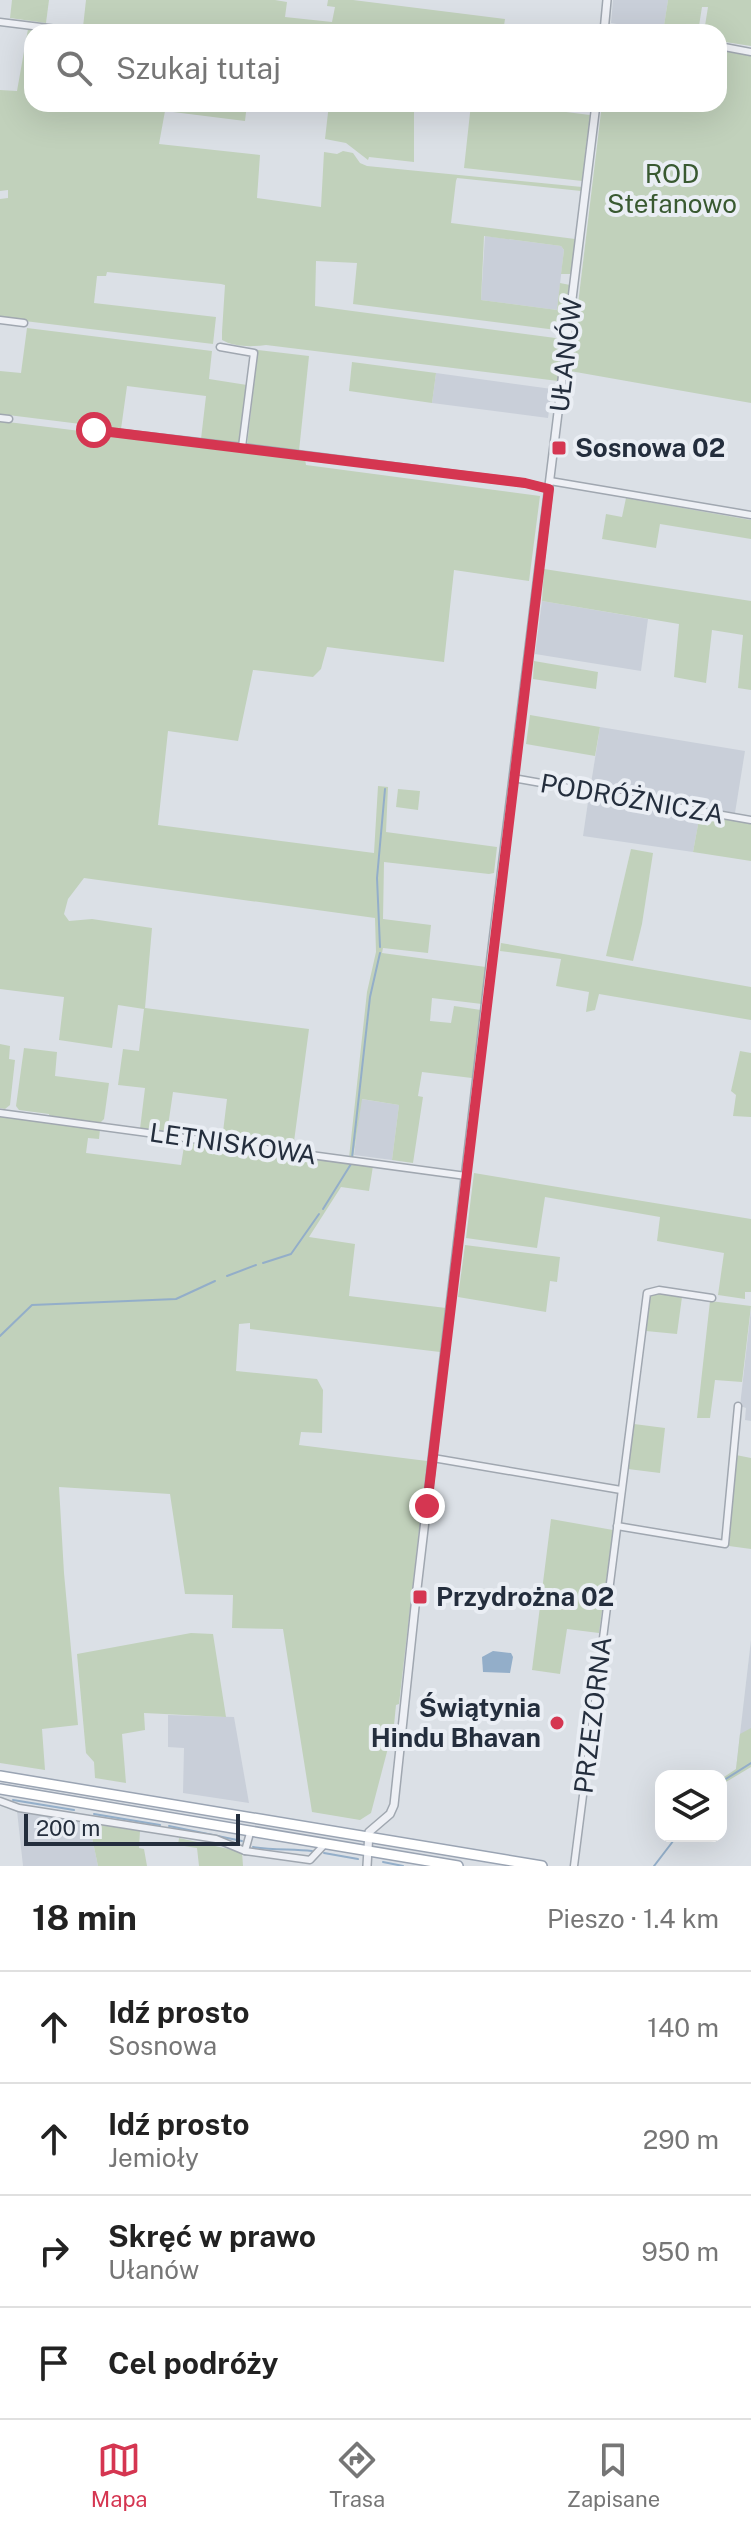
<!DOCTYPE html>
<html lang="pl">
<meta charset="utf-8">
<style>
:root{--surface:#fff;--page:#f6f6f6;--text:#222;--muted:#767676;--line:#e0e0e0;--accent:#d53651}
body{margin:0;font-family:"Public Sans",sans-serif;background:var(--page);color:var(--text)}
.controls{position:absolute;right:24px;bottom:24px;display:grid;overflow:hidden;border-radius:16px;box-shadow:0 8px 32px #0002}
.controls button{width:72px;height:72px;display:grid;place-items:center;padding:0;border:0;border-bottom:2px solid var(--line);background:var(--surface);color:var(--text);font:40px sans-serif}
.scale{position:absolute;left:24px;bottom:20px;width:216px;box-sizing:border-box;padding-left:8px;border:4px solid #242e3d;border-top:0;font-size:22px;line-height:28px;white-space:nowrap;color:#242e3d;-webkit-text-stroke:6px #eaeef4;paint-order:stroke}
.stop{position:absolute;width:24px;height:24px;margin:-18px;border:6px solid #d53651;border-radius:50%;background:#fff}
.stop.end{background:#d53651;border-color:#fff;box-shadow:0 2px 8px #0008}
.list{margin:0;padding:0;list-style:none}
h2{display:flex;justify-content:space-between;align-items:center;height:104px;margin:0;padding:0 32px;font-size:34px}
h2 small{font-size:26px;font-weight:400;color:var(--muted)}
.list li{display:grid;grid-template-columns:52px 1fr auto;gap:24px;align-items:center;box-sizing:border-box;height:112px;padding:0 32px;border-top:2px solid var(--line)}
.list b{display:block;font-size:30px;white-space:nowrap}
.list p{margin:0;font-size:26px;white-space:nowrap;color:var(--muted)}
.list em{font-size:26px;font-style:normal;color:var(--muted)}
.icon{flex:none;width:44px;height:44px;fill:none;stroke:currentColor;stroke-width:2;stroke-linecap:round;stroke-linejoin:round}
.map{position:relative;flex:none;width:751px;height:1866px;overflow:hidden}
.search{position:absolute;background:var(--surface);box-shadow:0 8px 32px #0002;left:24px;right:24px;top:24px;height:88px;display:flex;align-items:center;gap:20px;box-sizing:border-box;padding:0 28px;border-radius:24px;color:var(--muted);font-size:30px}
.sheet{height:552px;background:var(--surface)}
nav{display:flex;justify-content:space-around;align-items:center;box-sizing:border-box;height:112px;border-top:2px solid var(--line);background:var(--surface);font-size:22px;color:var(--muted)}
nav a{display:grid;justify-items:center;gap:4px}
nav .on{color:var(--accent)}
.map>svg:first-child{display:block}
.built{fill:#c9cfd9}
.green{fill:#c1d1bb}
.water{fill:#93aec9}
.lines{fill:none;stroke-linecap:round;stroke-linejoin:round}
.stream{stroke:#93aec9;stroke-width:2}
.minor-casing{stroke:#a0a7b0;stroke-width:9}
.tertiary-casing{stroke:#a0a7b0;stroke-width:10}
.primary-casing{stroke:#9aa4b3;stroke-width:12}
.minor{stroke:#eef0f5;stroke-width:6}
.tertiary{stroke:#eef0f5;stroke-width:7}
.primary{stroke:#fff;stroke-width:9}
.route{stroke:#d53651;stroke-width:10}
.poi-dot{fill:#d53651;stroke:#eaeef4;stroke-width:3}
.labels{text-anchor:middle;stroke-width:8;stroke-linejoin:round;paint-order:stroke}
.park-label{font-size:26px;fill:#395931;stroke:#eaeef4}
.street-label{font-size:26px;fill:#242e3d;stroke:#eaeef4}
.poi-label{font-size:26px;font-weight:bold;fill:#242e3d;stroke:#eaeef4;text-anchor:start}
</style>
<div class="map">
<svg width="751" height="1866" viewBox="0 0 751 1866">
<rect width="100%" height="100%" fill="#dbe0e6"/>
<!-- built -->
<g class="built">
<path d="M613,0H668L663,32L611,23Z"/>
<path d="M485,236L561,246L564,250L557,310L481,300Z"/>
<path d="M436,373L552,389L548,418L432,403Z"/>
<path d="M542,601L648,619L641,671L535,654Z"/>
<path d="M600,727L745,751L735,813L590,790Z"/>
<path d="M589,795L700,814L693,852L583,836Z"/>
<path d="M361,1099L399,1105L392,1160L354,1155Z"/>
<path d="M751,1309V1421L745,1420L746,1408L740,1406Z"/>
<path d="M751,1640V1761L736,1770L740,1734Z"/>
<path d="M168,1715L234,1717L249,1803L183,1793L184,1748L168,1747Z"/>
<path d="M17,1811L89,1823L98,1866H23Z"/>
</g>
<!-- green -->
<g class="green">
<path d="M12,0H49L46,23L10,18Z"/>
<path d="M86,0H275L287,2L285,17L332,22L335,7L327,6L328,0H353L505,19L503,32H118L83,27Z"/>
<path d="M668,0H751V46L719,41V32H704L708,7H702L698,32H663Z"/>
<path d="M28,29L52,32H32V104H247L245,121L165,111L159,144L260,155L257,198L321,207L324,152L337,154L343,151L353,153L360,163L367,166L582,187L581,191L457,178L456,181L451,223L575,239L571,274H561L564,250L561,246L484,236L481,300L557,310L560,283L570,285L564,331L353,304L357,263L316,261L315,306L563,339L558,381L266,345C252,347 234,347 222,340V332L225,285L221,284L107,272L106,276H97L94,303L216,317L213,344L0,318V199L8,198V190L0,191V90L17,91Z"/>
<path d="M719,50L751,56V403L570,371L602,104H719Z"/>
<path d="M329,104H414V162L369,157L368,160L346,143L325,139Z"/>
<path d="M471,104L517,109L518,106L590,115L582,181L464,168Z"/>
<path d="M27,328L212,351L209,379L247,385L240,444L201,439L206,396L127,386L121,429L0,414V371L21,373Z"/>
<path d="M258,350L309,356L299,451L247,445Z"/>
<path d="M352,362L436,373L432,403L349,391Z"/>
<path d="M0,421L305,459L306,465L540,496L529,581L454,570L444,662L327,647L321,669L313,677L253,670L238,741L168,731L158,825L374,853L378,786L388,787L386,832L497,847L494,873L489,874L384,862L383,919L431,925L428,953L383,948L382,953L486,967L482,1004L432,998L430,1021L451,1023L454,1006L481,1010L472,1078L422,1072L418,1096L423,1097L413,1163L392,1160L399,1105L362,1099L353,1158H349L367,992L376,952L375,918L84,878L68,899L64,914L69,921L92,919L152,928L145,1008L309,1029L293,1149L222,1140L227,1099L173,1092L167,1133L140,1129L145,1088L118,1085L123,1049L139,1051L144,1009L118,1005L112,1048L59,1040L64,997L0,989Z"/>
<path d="M626,498L751,520V539L660,524L656,548L602,539L606,514L622,517Z"/>
<path d="M544,569L751,601V690L738,688L743,635L712,630L706,683L674,677L679,624L542,601Z"/>
<path d="M534,661L598,672L596,689L533,679Z"/>
<path d="M530,715L600,727L595,756L526,744Z"/>
<path d="M398,789L420,791L418,810L396,807Z"/>
<path d="M700,814L751,823V861L693,852Z"/>
<path d="M631,849L653,853L642,924L633,961L606,956Z"/>
<path d="M501,943L751,987V1020L599,994L595,1010L586,1012L589,992L556,986L561,959L500,951Z"/>
<path d="M0,1044L10,1046L9,1059L15,1060L10,1105L5,1109L0,1108Z"/>
<path d="M24,1048L57,1052L55,1076L109,1083L104,1119L100,1123L49,1117V1114L19,1110L16,1106Z"/>
<path d="M740,1051L751,1053V1117L733,1116L736,1095L731,1091Z"/>
<path d="M0,1115L100,1129L99,1139L88,1138L86,1153L181,1165L185,1140L373,1166L369,1191L341,1187L309,1237L355,1244L349,1296L446,1308L440,1352L250,1329V1323L239,1324L236,1371L317,1379L323,1390L322,1433L301,1432L299,1445L427,1461L399,1704L396,1705L394,1725L371,1813L360,1820L312,1812L283,1629L232,1628L233,1595L185,1594L170,1494L59,1487L64,1573L78,1725L42,1729L45,1770L0,1763Z"/>
<path d="M474,1173L751,1219V1292H745V1299L718,1295L724,1253L657,1241L660,1217L545,1197L537,1248L466,1238Z"/>
<path d="M465,1245L560,1257L557,1282L550,1281L546,1312L458,1297Z"/>
<path d="M654,1293L682,1297L677,1334L646,1331L650,1296Z"/>
<path d="M710,1301L751,1306L742,1382L715,1380L710,1418H697Z"/>
<path d="M634,1424L665,1428L660,1473L628,1469Z"/>
<path d="M736,1455L751,1458V1549L729,1546Z"/>
<path d="M551,1519L613,1530L599,1633L567,1629L560,1674L532,1670Z"/>
<path d="M191,1633L213,1634L226,1717L144,1713L145,1730L122,1734L126,1783L95,1778L94,1762L86,1753L77,1654Z"/>
<path d="M751,1728V1767L721,1785V1779L736,1769L740,1734Z"/>
<path d="M89,1823L140,1831L139,1848L144,1849L147,1866H98Z"/>
<path d="M179,1838L242,1852L243,1866H199L197,1848L178,1845Z"/>
</g>
<!-- water -->
<path class="water" d="M493,1651L511,1653L513,1657L510,1673L483,1672L482,1657Z"/>
<g class="lines">
<!-- stream -->
<g class="stream">
<path d="M380,947L377,878L385,789"/>
<path d="M352,1158L370,997L380,953"/>
<path d="M323,1209L351,1164"/>
<path d="M263,1263L291,1254L319,1214"/>
<path d="M227,1276L256,1265"/>
<path d="M0,1336L32,1305L176,1299L215,1281"/>
<path d="M721,1782L751,1763"/>
<path d="M13,1800L74,1810"/>
<path d="M94,1814L160,1825"/>
<path d="M169,1826L242,1841"/>
<path d="M253,1847C274,1850 292,1849 312,1851"/>
<path d="M324,1853L358,1859"/>
<path d="M383,1862L403,1866"/>
<path d="M654,1866L677,1836"/>
</g>
<defs>
<g id="minor">
<path d="M0,22L81,32"/>
<path d="M604,28L632,32"/>
<path d="M719,46L751,52"/>
<path d="M0,320L24,323"/>
<path d="M0,418L9,419"/>
<path d="M94,430L242,447L254,353L220,347"/>
<path d="M242,447L525,483L549,489"/>
<path d="M550,481L751,515"/>
<path d="M513,778L751,820"/>
<path d="M0,1113L466,1176"/>
<path d="M433,1458L621,1490"/>
<path d="M617,1526L725,1544L738,1406"/>
<path d="M0,1801L19,1808L216,1839L245,1851L310,1860L324,1845"/>
<path d="M245,1851L250,1833"/>
<path d="M574,1866L647,1293L659,1290L712,1298"/>
</g>
<g id="tertiary">
<path d="M604,32L607,0"/>
<path d="M367,1866L369,1832L390,1814L394,1805L416,1597L490,965L596,104"/>
</g>
<g id="primary">
<path d="M0,1776L542,1866"/>
<path d="M0,1789L458,1866"/>
</g>
</defs>
<!-- minor casing -->
<use href="#minor" class="minor-casing"/>
<!-- tertiary casing -->
<use href="#tertiary" class="tertiary-casing"/>
<!-- primary casing -->
<use href="#primary" class="primary-casing"/>
<!-- minor -->
<use href="#minor" class="minor"/>
<!-- tertiary -->
<use href="#tertiary" class="tertiary"/>
<!-- primary -->
<use href="#primary" class="primary"/>
</g>
<g class="lines">
<!-- route -->
<path class="route" d="M94,430L525,483L549,489L427,1506"/>
</g>
<!-- markers -->
<g class="poi-dot">
<rect x="551" y="440" width="16" height="16" rx="4"/>
<rect x="412" y="1589" width="16" height="16" rx="4"/>
<circle cx="557" cy="1723" r="8"/>
</g>
<g class="labels">
<!-- park labels -->
<g class="park-label">
<text x="672" y="183">ROD<tspan x="672" dy="30">Stefanowo</tspan></text>
</g>
<!-- street labels -->
<g class="street-label">
<text transform="translate(566 355) rotate(-83)" y="9">UŁANÓW</text>
<text transform="translate(632 799) rotate(10)" y="9">PODRÓŻNICZA</text>
<text transform="translate(233 1144) rotate(8)" y="9">LETNISKOWA</text>
<text transform="translate(593 1715) rotate(-83)" y="9">PRZEZORNA</text>
</g>
<!-- poi labels -->
<g class="poi-label">
<text x="575" y="457">Sosnowa 02</text>
<text x="436" y="1606">Przydrożna 02</text>
<text x="541" y="1717" text-anchor="end">Świątynia<tspan x="541" dy="30">Hindu Bhavan</tspan></text>
</g>
</g>
</svg>
<div class="controls">
<button><svg class="icon" aria-label="layers" viewBox="0 0 24 24"><path d="M12 4l9 5-9 5-9-5zM3 14l9 5 9-5"/></svg></button>
</div>
<div class="scale">200 m</div>
<div class="stop" style="left:94px;top:430px"></div>
<div class="stop end" style="left:427px;top:1506px"></div>
<div class="search"><svg class="icon" aria-label="search" viewBox="0 0 24 24"><circle cx="10" cy="10" r="6"/><path d="M15 15l6 6"/></svg>Szukaj tutaj</div>
</div>
<section class="sheet">
<h2>18 min<small>Pieszo · 1.4 km</small></h2>
<ul class="list">
<li><svg class="icon" aria-label="ahead" viewBox="0 0 24 24"><path d="M12 20V5M6 11l6-6 6 6"/></svg><div><b>Idź prosto</b><p>Sosnowa</p></div><em>140 m</em></li>
<li><svg class="icon" aria-label="ahead" viewBox="0 0 24 24"><path d="M12 20V5M6 11l6-6 6 6"/></svg><div><b>Idź prosto</b><p>Jemioły</p></div><em>290 m</em></li>
<li><svg class="icon" aria-label="right" viewBox="0 0 24 24"><path d="M7 20v-9h11M14 6l5 5-5 5"/></svg><div><b>Skręć w prawo</b><p>Ułanów</p></div><em>950 m</em></li>
<li><svg class="icon" aria-label="arrive" viewBox="0 0 24 24"><path d="M6 21V4h12l-3 4 3 4H6"/></svg><div><b>Cel podróży</b></div></li>
</ul>
</section>
<nav>
<a class="on"><svg class="icon" aria-label="map" viewBox="0 0 24 24"><path d="M3 6l6-2 6 2 6-2v14l-6 2-6-2-6 2zM9 4v14M15 6v14"/></svg>Mapa</a>
<a><svg class="icon" aria-label="directions" viewBox="0 0 24 24"><path d="M12 3l9 9-9 9-9-9zM9 14v-3h6M13 9l2 2-2 2"/></svg>Trasa</a>
<a><svg class="icon" aria-label="saved" viewBox="0 0 24 24"><path d="M7 4h10v16l-5-4-5 4z"/></svg>Zapisane</a>
</nav>
